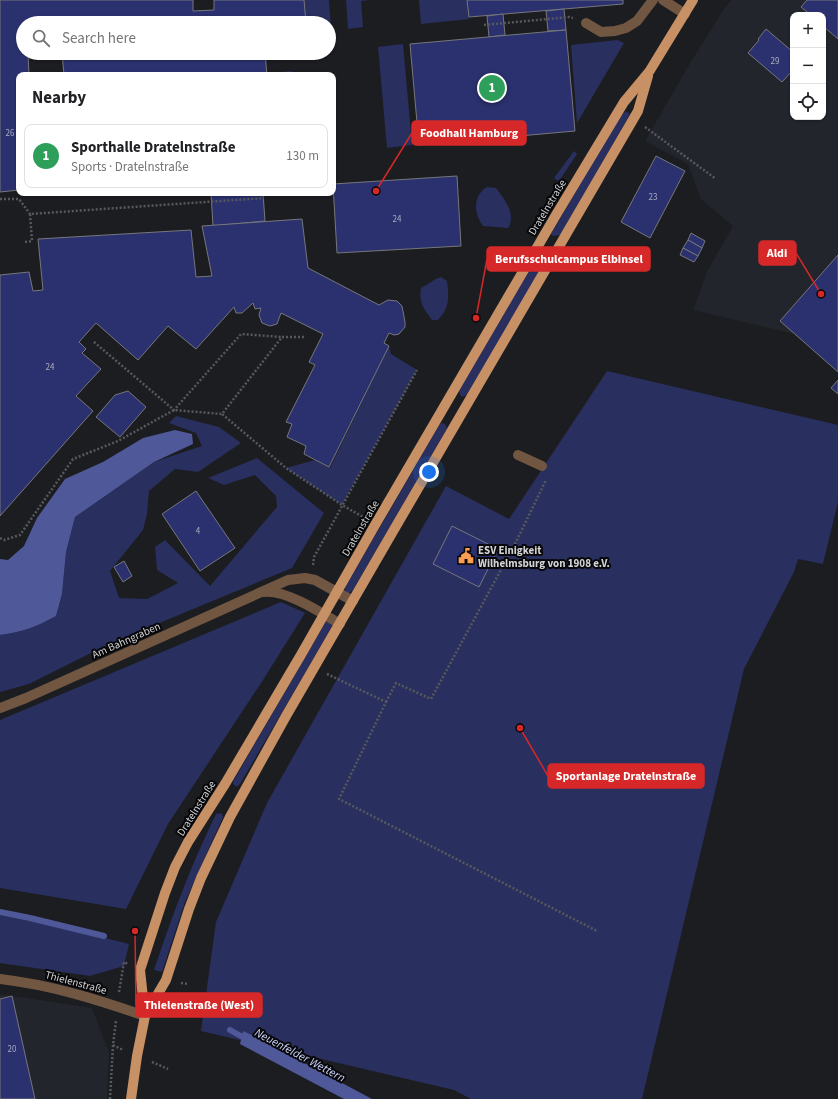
<!DOCTYPE html>
<meta charset="utf-8">
<style>
:root{--surface:#fff;--page:#f6f6f6;--text:#202124;--muted:#757577;--line:#e0e0e0;--accent:#0f766e}
body{margin:0;font-family:"Source Sans 3",sans-serif;background:var(--page);color:var(--text)}
.controls{position:absolute;right:12px;top:12px;display:grid;overflow:hidden;border-radius:8px;box-shadow:0 1px 3px #0004}
.controls button{width:36px;height:36px;display:grid;place-items:center;padding:0;border:0;border-bottom:1px solid var(--line);background:var(--surface);color:var(--text);font:20px sans-serif}
.you{position:absolute;left:429px;top:472px;width:14px;height:14px;margin:-10px;border:3px solid #fff;border-radius:50%;background:#1a73e8;box-shadow:0 0 0 6px #1a73e833}
.badge{display:grid;place-items:center;width:26px;height:26px;border-radius:50%;background:var(--accent);color:#fff;font-size:13px;font-weight:700}
.pin{position:absolute;translate:-50% -50%;border:2px solid #fff;box-shadow:0 1px 4px #0006}
.list{margin:0;padding:0;list-style:none}
h2{display:flex;justify-content:space-between;align-items:center;height:52px;margin:0;padding:0 16px;font-size:17px}
h2 small{font-size:13px;font-weight:400;color:var(--muted)}
.list li{display:grid;grid-template-columns:26px 1fr auto;gap:12px;align-items:center;box-sizing:border-box;height:64px;margin:0 8px 8px;padding:0 8px;border:1px solid var(--line);border-radius:8px}
.list b{display:block;font-size:15px;white-space:nowrap}
.list p{margin:0;font-size:13px;white-space:nowrap;color:var(--muted)}
.list em{font-size:13px;font-style:normal;color:var(--muted)}
.icon{flex:none;width:22px;height:22px;fill:none;stroke:currentColor;stroke-width:2;stroke-linecap:round;stroke-linejoin:round}
.map{position:relative;flex:none;width:838px;height:1099px;overflow:hidden}
.search{position:absolute;background:var(--surface);box-shadow:0 1px 3px #0004;left:16px;top:16px;width:320px;height:44px;display:flex;align-items:center;gap:10px;box-sizing:border-box;padding:0 14px;border-radius:22px;color:var(--muted);font-size:15px}
.panel{position:absolute;background:var(--surface);box-shadow:0 1px 3px #0004;left:16px;top:72px;width:320px;height:124px;border-radius:8px}
.map>svg:first-child{display:block}
.built{fill:#23252d;fill-rule:evenodd}
.green{fill:#292f5e}
.water{fill:#4f599a}
.lines{fill:none;stroke-linecap:round;stroke-linejoin:round}
.stream{stroke:#4f599a;stroke-width:6}
.building{fill:#2b316e;stroke:#76777b}
.path{stroke:#58595c;stroke-width:2.5;stroke-dasharray:2 2;stroke-linecap:butt}
.minor{stroke:#715642;stroke-width:10}
.major{stroke:#c79065;stroke-width:10}
.labels{text-anchor:middle;stroke-width:4;stroke-linejoin:round;paint-order:stroke}
.number-label{font-size:9px;fill:#a8aabb}
.street-label{font-size:11px;fill:#d2d3d5;stroke:#070709}
.poi-label{font-size:11px;font-weight:bold;fill:#d2d3d5;stroke:#070709;text-anchor:start}
.water-label{font-size:12px;font-style:italic;fill:#ccd5fb;stroke:#070709}
.leader{fill:none;stroke:#d62828;stroke-width:1.5}
.callout-dot{fill:#d62828;stroke:#070709;stroke-width:1.5}
.callout{fill:#d62828;stroke:#d62828;stroke-width:1.5}
.callout-label{font-size:12px;text-anchor:middle;font-weight:bold;fill:#fff}
</style>
<div class="map">
<svg width="838" height="1099" viewBox="0 0 838 1099">
<rect width="100%" height="100%" fill="#1c1d20"/>
<!-- built -->
<g class="built">
<path d="M731,0H838V344L693,310L707,272L733,226L701,199L688,164L645,141L689,65L724,9ZM793,15H823V117H793Z"/>
<path d="M0,994L92,1008L109,1053L107,1099H0Z"/>
</g>
<!-- green -->
<g class="green">
<path d="M304,0H329L331,27L329,32V23H306Z"/>
<path d="M346,0H369L361,1L363,27L348,29Z"/>
<path d="M419,0H467L469,19L421,24Z"/>
<path d="M617,40L624,43L577,123L571,45Z"/>
<path d="M403,44L412,145L387,148L378,47Z"/>
<path d="M292,71L293,75H269V73Z"/>
<path d="M626,111L630,114L561,235L553,236L551,234L619,118Z"/>
<path d="M574,151L577,154L559,181L554,178Z"/>
<path d="M487,187L496,188C504,198 517,215 508,228L483,226C474,214 472,196 487,187Z"/>
<path d="M532,266L540,270L467,395L462,397L460,395L459,391Z"/>
<path d="M441,277L447,281C449,297 450,307 438,320H432C424,309 418,302 421,288L436,279Z"/>
<path d="M389,346L391,354L417,370L342,505L286,468L315,460L330,468Z"/>
<path d="M607,371L838,425V502L823,564L798,559L794,572L744,669L642,1099H471L454,1090L201,1031L216,922L267,803L446,486L509,519Z"/>
<path d="M176,416L219,427L241,443L198,472L175,469L149,491L147,514L143,530L110,571L119,598L147,599L178,583L157,570L155,547L165,540L210,586L277,507L276,496L255,475L224,485L208,478L257,458L324,513L292,568L111,643L29,684L0,692V635C23,632 36,627 56,616L62,594L66,552L75,517L154,462L202,446L196,433L169,423Z"/>
<path d="M442,423L445,424L447,428L353,590L349,593H346L345,589L346,586L440,424Z"/>
<path d="M281,602L305,613L263,680L168,824L126,909L0,888V720Z"/>
<path d="M326,621L333,625L240,784L238,786H235L233,783L234,780Z"/>
<path d="M220,813L222,814L223,817L185,902L162,972L154,970C172,916 191,865 216,814Z"/>
<path d="M0,914L40,922L129,944L124,966L90,976L0,963Z"/>
</g>
<!-- water -->
<g class="water">
<path d="M175,430L192,434L193,444L154,462L75,517L66,552L62,594L56,616C36,627 23,632 0,635V559L8,560L24,546L37,518L65,479L103,462L143,438Z"/>
<path d="M243,1031L256,1037L372,1099H344L240,1044Z"/>
</g>
<g class="lines">
<!-- stream -->
<g class="stream">
<path d="M0,912L30,918L104,936"/>
<path d="M230,1030L248,1040"/>
</g>
</g>
<!-- building -->
<g class="building">
<path d="M0,0H193V11L214,10V0H304L306,23H23V53H28L29,75H19V190L0,192Z"/>
<path d="M467,0H623V4L469,17Z"/>
<path d="M807,0H838V39L823,26V15H811L801,7Z"/>
<path d="M564,9L566,30L548,31L546,11Z"/>
<path d="M503,14L505,35L489,37L487,16Z"/>
<path d="M766,29L793,52V70L782,82L748,53L759,40L758,39Z"/>
<path d="M566,30L575,131L419,145L410,44Z"/>
<path d="M62,53H265L267,75H64Z"/>
<path d="M656,156L685,171L650,238L621,222Z"/>
<path d="M457,176L461,246L337,253L333,184Z"/>
<path d="M211,193H263L265,221L213,226Z"/>
<path d="M302,219L308,268L379,305L388,300L397,301L402,306L405,322V327L399,334L394,335L389,333L384,343L389,346L329,467L304,454L306,446L287,437L292,424L286,422L315,365L309,362L323,334L281,313L277,324L270,326L262,323L259,315L261,308L255,309L253,303L242,313H236L234,307L196,349L168,326L138,360L96,323L79,342L86,349L82,353L101,369L76,396L93,411L0,516V275L29,272L33,291L43,290L38,239L191,230L196,277L212,276L202,226Z"/>
<path d="M691,233L705,241L702,248L688,240Z"/>
<path d="M688,240L702,248L698,256L683,248Z"/>
<path d="M683,248L698,256L694,262L680,255Z"/>
<path d="M838,255V372L780,321Z"/>
<path d="M838,380V394L831,388Z"/>
<path d="M128,391L146,407L120,437L96,417L115,395Z"/>
<path d="M196,491L235,548L200,571L162,514Z"/>
<path d="M452,526L498,549L479,587L433,564Z"/>
<path d="M124,561L132,576L123,582L114,567Z"/>
<path d="M12,996L35,1099H0V999Z"/>
</g>
<g class="lines">
<!-- path -->
<g class="path">
<path d="M484,25L569,17L573,18"/>
<path d="M645,127L716,179"/>
<path d="M0,199H19L30,214"/>
<path d="M25,242L32,241L30,214L264,198"/>
<path d="M304,337H282L222,414L286,468L342,505L363,517"/>
<path d="M94,342L174,410L241,334L281,337"/>
<path d="M0,538L4,540L20,535L73,459L118,441L174,410L222,414"/>
<path d="M313,565L314,557L417,370"/>
<path d="M327,674L386,702L339,799L597,931"/>
<path d="M386,702L396,683L431,699L516,542L546,480"/>
<path d="M181,983L188,984"/>
<path d="M119,992L124,962L128,964"/>
<path d="M113,1045L123,1050"/>
<path d="M152,1062L168,1069"/>
<path d="M110,1099L113,1045L116,1021"/>
</g>
<!-- minor -->
<g class="minor">
<path d="M663,0L685,14"/>
<path d="M586,23L601,32L615,31L626,28L637,21L653,0"/>
<path d="M518,455L542,466"/>
<path d="M264,592C287,590 320,612 340,624"/>
<path d="M0,708L26,698L288,580L305,578L315,580L353,601"/>
<path d="M0,979C51,985 96,999 145,1016"/>
</g>
<!-- major -->
<g class="major">
<path d="M145,1016L140,970L165,893L175,867L188,842L225,784L302,653L375,525L556,215L624,102L649,72L693,0"/>
<path d="M131,1099L137,1056L145,1016L166,980L189,909L201,878L230,817L286,716L392,533L638,111L648,76"/>
</g>
</g>
<!-- icons -->
<defs>
<symbol id="civic-bare" viewBox="-9 -9 18 18"><path d="M-.6-6.5H3V-4.5H.6V-3L4-1V1h2V6H-6V1h2V-1L-.6-3ZM-1.2 2.5V6h2.4V2.5Z" fill="#fb9e51" stroke="#070709" stroke-width="2.5" paint-order="stroke"/></symbol>
</defs>
<g fill-rule="evenodd">
<use href="#civic-bare" x="455" y="545" width="22" height="22"/>
</g>
<g class="labels">
<!-- number labels -->
<g class="number-label">
<text x="775" y="64">29</text>
<text x="10" y="136">26</text>
<text x="653" y="200">23</text>
<text x="397" y="222">24</text>
<text x="50" y="370">24</text>
<text x="198" y="534">4</text>
<text x="12" y="1052">20</text>
</g>
<!-- street labels -->
<g class="street-label">
<text transform="translate(547 207) rotate(-59)" y="4">Dratelnstraße</text>
<text transform="translate(360 528) rotate(-60)" y="4">Dratelnstraße</text>
<text transform="translate(126 640) rotate(-24)" y="4">Am Bahngraben</text>
<text transform="translate(196 808) rotate(-58)" y="4">Dratelnstraße</text>
<text transform="translate(76 982) rotate(15)" y="4">Thielenstraße</text>
</g>
<!-- poi labels -->
<g class="poi-label">
<text x="478" y="554">ESV Einigkeit<tspan x="478" dy="13">Wilhelmsburg von 1908 e.V.</tspan></text>
</g>
<!-- water labels -->
<g class="water-label">
<text transform="translate(300 1055) rotate(28)" y="4">Neuenfelder Wettern</text>
</g>
</g>
<!-- callouts -->
<path class="leader" d="M376 191L412 133M821 294L796 253M476 318L487 259M520 728L548 776M135 931L136 1005"/>
<g class="callout-dot">
<circle cx="376" cy="191" r="4"/>
<circle cx="821" cy="294" r="4"/>
<circle cx="476" cy="318" r="4"/>
<circle cx="520" cy="728" r="4"/>
<circle cx="135" cy="931" r="4"/>
</g>
<g class="callout">
<rect x="412" y="121" width="114" height="24" rx="4"/>
<rect x="759" y="241" width="37" height="24" rx="4"/>
<rect x="487" y="247" width="163" height="24" rx="4"/>
<rect x="548" y="764" width="156" height="24" rx="4"/>
<rect x="136" y="993" width="126" height="24" rx="4"/>
</g>
<g class="callout-label">
<text x="469" y="137">Foodhall Hamburg</text>
<text x="777" y="257">Aldi</text>
<text x="569" y="263">Berufsschulcampus Elbinsel</text>
<text x="626" y="780">Sportanlage Dratelnstraße</text>
<text x="199" y="1009">Thielenstraße (West)</text>
</g>
</svg>
<div class="controls">
<button>+</button>
<button>−</button>
<button><svg class="icon" aria-label="locate" viewBox="0 0 24 24"><circle cx="12" cy="12" r="6"/><path d="M12 2v4M12 18v4M2 12h4M18 12h4"/></svg></button>
</div>
<div class="you"></div>
<div class="pin badge" style="left:492px;top:88px;background:#2e9e5b">1</div>
<div class="search"><svg class="icon" aria-label="search" viewBox="0 0 24 24"><circle cx="10" cy="10" r="6"/><path d="M15 15l6 6"/></svg>Search here</div>
<section class="panel">
<h2>Nearby<small></small></h2>
<ul class="list">
<li><span class="badge" style="background:#2e9e5b">1</span><div><b>Sporthalle Dratelnstraße</b><p>Sports · Dratelnstraße</p></div><em>130 m</em></li>
</ul>
</section>
</div>
